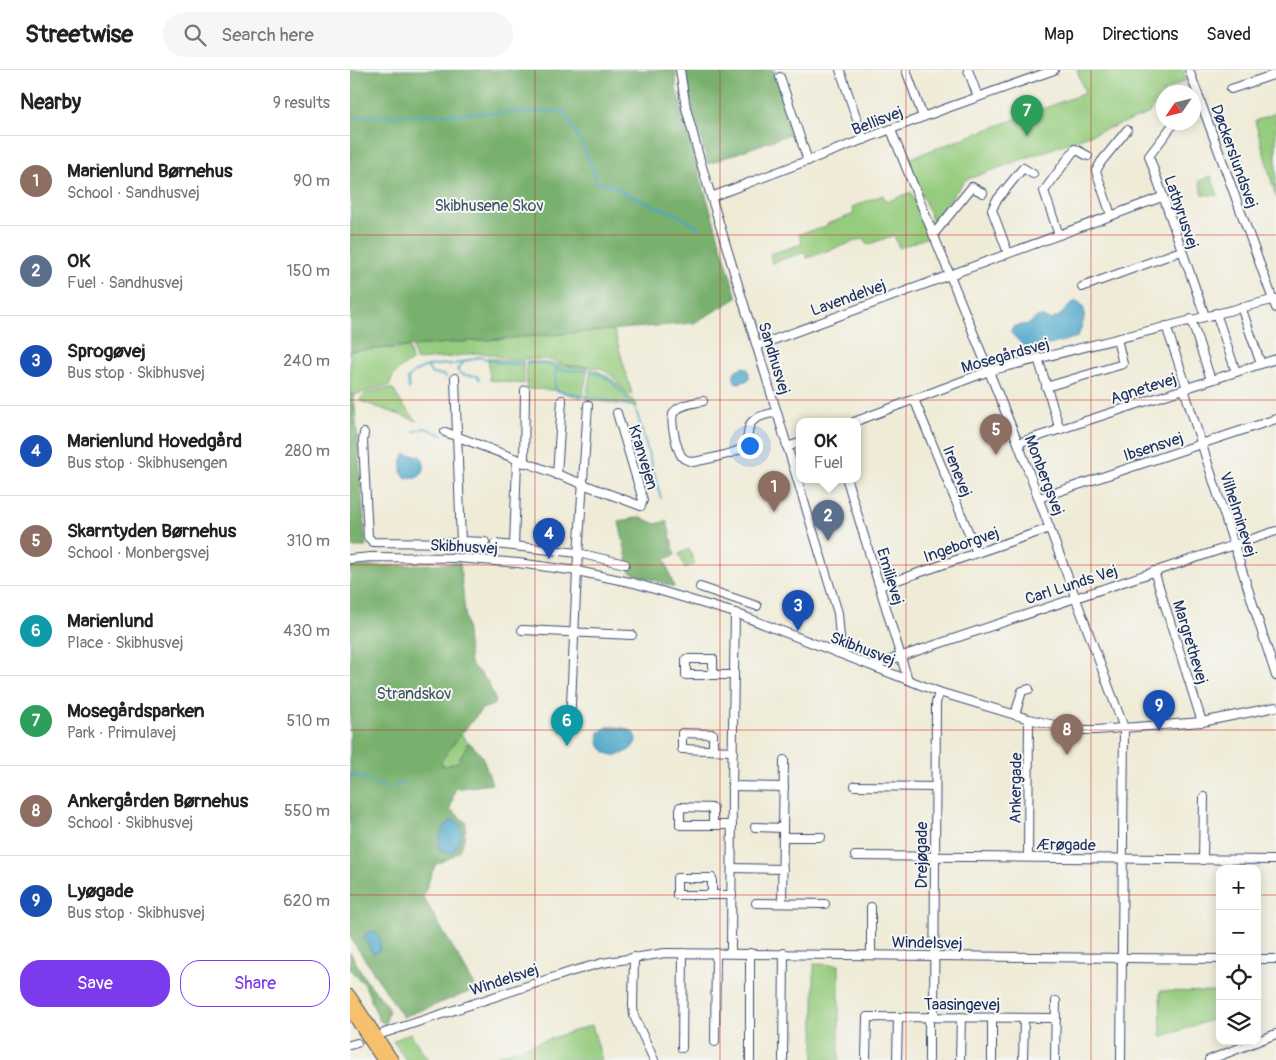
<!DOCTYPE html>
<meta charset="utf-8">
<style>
:root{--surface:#fff;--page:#f6f6f6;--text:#222;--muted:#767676;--line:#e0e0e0;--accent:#7c3aed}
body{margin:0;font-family:Pangolin,sans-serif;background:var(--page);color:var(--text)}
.controls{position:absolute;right:15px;bottom:15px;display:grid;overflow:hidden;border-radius:10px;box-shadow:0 2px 12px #0003}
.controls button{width:45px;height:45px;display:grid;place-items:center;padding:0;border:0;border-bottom:1px solid var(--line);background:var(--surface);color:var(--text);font:25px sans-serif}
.compass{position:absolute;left:806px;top:15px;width:45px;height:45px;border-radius:50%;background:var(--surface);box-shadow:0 2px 12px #0003;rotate:235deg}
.you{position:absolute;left:399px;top:375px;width:18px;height:18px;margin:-12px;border:4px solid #fff;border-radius:50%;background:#1a73e8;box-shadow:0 0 0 8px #1a73e833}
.badge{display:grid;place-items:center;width:32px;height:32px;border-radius:50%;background:var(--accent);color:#fff;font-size:16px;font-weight:700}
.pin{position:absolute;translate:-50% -41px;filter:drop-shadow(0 1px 2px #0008)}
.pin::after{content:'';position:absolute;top:26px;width:18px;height:15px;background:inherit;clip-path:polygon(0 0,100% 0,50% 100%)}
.popup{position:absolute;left:446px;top:348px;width:65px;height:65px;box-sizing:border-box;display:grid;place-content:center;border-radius:10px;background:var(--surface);filter:drop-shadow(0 1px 4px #0005);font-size:16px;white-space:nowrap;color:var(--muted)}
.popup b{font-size:19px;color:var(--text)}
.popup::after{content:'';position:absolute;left:50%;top:100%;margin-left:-10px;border:10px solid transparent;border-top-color:var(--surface)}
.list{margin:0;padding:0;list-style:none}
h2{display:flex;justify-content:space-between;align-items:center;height:65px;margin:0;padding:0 20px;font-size:21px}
h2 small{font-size:16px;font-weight:400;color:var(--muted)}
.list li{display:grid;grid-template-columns:32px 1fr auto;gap:15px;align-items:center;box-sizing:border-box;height:90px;padding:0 20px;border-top:1px solid var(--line)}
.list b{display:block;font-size:19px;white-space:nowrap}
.list p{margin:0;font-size:16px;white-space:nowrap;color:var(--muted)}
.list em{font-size:16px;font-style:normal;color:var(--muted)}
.actions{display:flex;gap:10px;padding:15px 20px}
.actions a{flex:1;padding:11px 0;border:1px solid var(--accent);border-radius:20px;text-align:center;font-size:18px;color:var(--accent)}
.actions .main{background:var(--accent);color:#fff}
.icon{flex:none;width:28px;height:28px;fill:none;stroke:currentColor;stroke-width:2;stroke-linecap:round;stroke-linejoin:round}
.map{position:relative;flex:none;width:926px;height:990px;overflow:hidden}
header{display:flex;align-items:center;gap:30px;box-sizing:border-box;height:70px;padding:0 25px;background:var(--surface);border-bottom:1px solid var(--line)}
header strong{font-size:24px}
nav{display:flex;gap:28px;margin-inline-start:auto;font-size:18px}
.search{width:350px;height:45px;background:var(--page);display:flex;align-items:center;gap:12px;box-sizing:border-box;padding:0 18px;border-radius:28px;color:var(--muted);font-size:19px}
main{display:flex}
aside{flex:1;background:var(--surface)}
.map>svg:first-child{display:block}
.green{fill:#96cc7e;stroke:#587e6e}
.forest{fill:#78b06d;stroke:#4a7066}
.water{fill:#49a5c8;stroke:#326a93}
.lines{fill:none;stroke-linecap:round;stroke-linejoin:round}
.stream{stroke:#49a5c8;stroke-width:2}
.minor-casing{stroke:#3b4b70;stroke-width:10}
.major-casing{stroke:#3b4b70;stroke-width:12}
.minor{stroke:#fff;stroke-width:8}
.major{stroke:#f7c06c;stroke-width:10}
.grid{fill:none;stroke:#c8321e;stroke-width:1;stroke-opacity:0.55}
.labels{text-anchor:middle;stroke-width:4;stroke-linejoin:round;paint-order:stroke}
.street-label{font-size:16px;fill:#1b2f5e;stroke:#f6f6f2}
.park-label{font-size:16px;fill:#3a5666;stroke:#f6f6f2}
</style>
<header>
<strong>Streetwise</strong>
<div class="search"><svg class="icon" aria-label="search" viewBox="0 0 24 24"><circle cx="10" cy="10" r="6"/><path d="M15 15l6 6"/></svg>Search here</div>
<nav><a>Map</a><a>Directions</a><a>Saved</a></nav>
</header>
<main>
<aside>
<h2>Nearby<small>9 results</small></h2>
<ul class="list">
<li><span class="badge" style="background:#8d6e63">1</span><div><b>Marienlund Børnehus</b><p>School · Sandhusvej</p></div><em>90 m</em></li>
<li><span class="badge" style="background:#5c6f8a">2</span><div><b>OK</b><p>Fuel · Sandhusvej</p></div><em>150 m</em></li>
<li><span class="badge" style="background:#1a4fb4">3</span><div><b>Sprogøvej</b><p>Bus stop · Skibhusvej</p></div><em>240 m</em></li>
<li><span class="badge" style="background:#1a4fb4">4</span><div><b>Marienlund Hovedgård</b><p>Bus stop · Skibhusengen</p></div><em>280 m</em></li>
<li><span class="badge" style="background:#8d6e63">5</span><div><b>Skarntyden Børnehus</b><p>School · Monbergsvej</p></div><em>310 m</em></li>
<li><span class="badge" style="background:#0f9aa8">6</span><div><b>Marienlund</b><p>Place · Skibhusvej</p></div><em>430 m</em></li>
<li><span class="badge" style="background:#2e9e5b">7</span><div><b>Mosegårdsparken</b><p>Park · Primulavej</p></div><em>510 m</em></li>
<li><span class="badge" style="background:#8d6e63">8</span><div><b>Ankergården Børnehus</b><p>School · Skibhusvej</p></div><em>550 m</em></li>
<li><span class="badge" style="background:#1a4fb4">9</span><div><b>Lyøgade</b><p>Bus stop · Skibhusvej</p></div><em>620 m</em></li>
</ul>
<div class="actions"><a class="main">Save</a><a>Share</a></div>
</aside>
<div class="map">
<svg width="926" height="990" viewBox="0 0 926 990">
<rect width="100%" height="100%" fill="#f6f6f2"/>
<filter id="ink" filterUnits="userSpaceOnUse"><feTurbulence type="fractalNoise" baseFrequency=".02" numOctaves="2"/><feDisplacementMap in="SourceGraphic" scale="10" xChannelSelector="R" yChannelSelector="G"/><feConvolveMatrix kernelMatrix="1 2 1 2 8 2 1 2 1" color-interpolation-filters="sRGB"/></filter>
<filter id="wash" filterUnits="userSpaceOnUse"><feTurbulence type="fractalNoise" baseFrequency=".0096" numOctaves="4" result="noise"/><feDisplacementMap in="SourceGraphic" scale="20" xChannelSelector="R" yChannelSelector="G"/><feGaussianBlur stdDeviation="1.12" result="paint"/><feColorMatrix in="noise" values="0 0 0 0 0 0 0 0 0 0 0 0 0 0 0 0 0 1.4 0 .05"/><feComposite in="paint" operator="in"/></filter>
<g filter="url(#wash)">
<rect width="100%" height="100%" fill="#efebd7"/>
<!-- green -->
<g class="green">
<path d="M727,0H833L836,10L814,22L798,44L615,110L583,152L558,89L735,23Z"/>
<path d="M926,43V127L905,51Z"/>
<path d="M861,106L868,125H853L849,111Z"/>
<path d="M561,122L578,167L549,178L544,165L517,175L514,168L457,188L455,182L422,193L420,184L452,174L449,164L477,156V154L504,144L502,137L533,125L536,132Z"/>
<path d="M264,260L282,324H278L261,305L250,298L218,295L196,289H157L141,284L125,283L102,287L66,290L62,276Z"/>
<path d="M59,277L62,291L53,296L43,306L39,315L4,325L0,323V281Z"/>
<path d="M138,287L156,291H173L174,314L140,310Z"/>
<path d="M177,291C198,292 217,297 238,298L232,328L203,320L177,319L176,292Z"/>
<path d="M241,299C261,304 272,319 286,334L287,337L236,329Z"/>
<path d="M37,318L43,319L52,334L67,351L10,331L11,328L15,324Z"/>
<path d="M339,479L345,494L335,498L329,484Z"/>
<path d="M111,664L118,673L108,692L96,696L92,695L91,691Z"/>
<path d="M464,894L489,895V990H464Z"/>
<path d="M810,921L870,922V947L811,967Z"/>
<path d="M242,955L252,990H135Z"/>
<path d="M60,963L78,990H56L43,971Z"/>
</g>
<!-- forest -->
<g class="forest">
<path d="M0,0H326V18L348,99L387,228L344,253L1,281Z"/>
<path d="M336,0H424L445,62L358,94L343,41Z"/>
<path d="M0,323L4,325L16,477H0Z"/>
<path d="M290,447L306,454L317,451L325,485L315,489L324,517L280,502L269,452Z"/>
<path d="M110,493L120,593L138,612L146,632L143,635L132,639L107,669L91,691L92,695L96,696L108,692L118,673H120L132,686L142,714L105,719L100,739L116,752C113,782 112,783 85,795L73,827L127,919L53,947L0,867V497Z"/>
<path d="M0,882L16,910L35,933L39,941L35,954L29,950L15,915L0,900Z"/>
</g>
<!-- water -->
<g class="water">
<path d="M727,231C741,238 732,255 728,267L678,281L660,262L664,256L679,254L687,247H693L700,250L709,246L722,233Z"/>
<path d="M393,297L397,298L399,304V310L389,313L385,312L383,305L386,300Z"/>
<path d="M55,384L70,386C80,398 71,412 56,408L51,402L52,389Z"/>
<path d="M257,657C314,655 273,700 253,680C247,674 248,670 249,662Z"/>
<path d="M102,750C119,751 109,775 102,783L92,782L88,777C91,764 91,758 102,750Z"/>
<path d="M21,861C31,863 30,871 30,880L23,884L14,868L16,863Z"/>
</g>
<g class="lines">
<!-- stream -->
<g class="stream">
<path d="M0,47L214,41C221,56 247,98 246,112L257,114L297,133L326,144L351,159"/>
<path d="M113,293L107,300C111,307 120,305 127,306L129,309"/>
<path d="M177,293H192L213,300L237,301"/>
<path d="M105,294L129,287L155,294H173"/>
<path d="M77,296L82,304L94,305L96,307"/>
<path d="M206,298L205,320L234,326"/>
<path d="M240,301C258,305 267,318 279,330"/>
<path d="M59,319L58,309C69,294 86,295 102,294"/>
<path d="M235,326L285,336L311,428"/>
<path d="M63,362L75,358L93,365"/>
<path d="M0,703L33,717L39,718"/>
<path d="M44,717L53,712"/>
</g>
</g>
</g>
<g filter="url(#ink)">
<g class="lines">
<defs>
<g id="minor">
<path d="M330,0L336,38L350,90L488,543L490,568L488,583"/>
<path d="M490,0L514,70"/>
<path d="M556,0L573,47"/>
<path d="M618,0L628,27"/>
<path d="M839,0L926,238"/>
<path d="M430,7L458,91"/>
<path d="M881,19L926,4"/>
<path d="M825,52L799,86L855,246"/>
<path d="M541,60L668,373L774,658L771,990"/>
<path d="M361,127L597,38L704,0"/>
<path d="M761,145L746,101L751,92L777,60"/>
<path d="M583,165L622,117L633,123"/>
<path d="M709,165L694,121L725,79L738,86"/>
<path d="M658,183L642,140L646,131L673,98L683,104"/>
<path d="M732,217L831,181"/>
<path d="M891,237L911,294"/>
<path d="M866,243L886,302"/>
<path d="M841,249L861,310"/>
<path d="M816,256L837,318"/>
<path d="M407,276L812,127"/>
<path d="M688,288L710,360"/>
<path d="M696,317L773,294L767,269"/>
<path d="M834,319L926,606"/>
<path d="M564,329L627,483"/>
<path d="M353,331C344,333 331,334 324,342C319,349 327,380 332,387C335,390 339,391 343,392C353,390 385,384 392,378C402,370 394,357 404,350C410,345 420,344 427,342"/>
<path d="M504,352L639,301L926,229"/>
<path d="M95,362L291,436L293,430L267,343"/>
<path d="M14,363L13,371L18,467L23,472L111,473L105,308"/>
<path d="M668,373L926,289"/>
<path d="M437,377L449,373"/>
<path d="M174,393L175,320"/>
<path d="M207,405L212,330"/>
<path d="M497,410L558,610"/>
<path d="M689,428L926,349"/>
<path d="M111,471L135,472"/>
<path d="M145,474L228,483L275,494"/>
<path d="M164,476L167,390"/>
<path d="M0,489L21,487L107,488L168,493L227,501L284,513L385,543L589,622L679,649L725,660H746L852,652L926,637"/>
<path d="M804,501L852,652"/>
<path d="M530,516L700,458"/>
<path d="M350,517L407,536"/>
<path d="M172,560L282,565"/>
<path d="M526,597L530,593L552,586L926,461"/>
<path d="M363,605V589H336V605H384"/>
<path d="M665,645L672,621L679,619"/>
<path d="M220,656L227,501L238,335"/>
<path d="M363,680V664L332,663V679L383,681"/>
<path d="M382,716L434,717"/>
<path d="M505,716L585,717"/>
<path d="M363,755V738L330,737V755H382"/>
<path d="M405,757L433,758"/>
<path d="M433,767H471"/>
<path d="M505,786L926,790"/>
<path d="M678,787L679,649"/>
<path d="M853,790L854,727"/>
<path d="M382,798L433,799"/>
<path d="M362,825V808H327V825H382"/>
<path d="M406,833L475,834"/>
<path d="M432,833L434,690"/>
<path d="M381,883L382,716L385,543"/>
<path d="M521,884V837"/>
<path d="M284,887L283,936L284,946L304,990"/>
<path d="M907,889H926"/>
<path d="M584,947L586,633L589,622"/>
<path d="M34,963L223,901L252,893L315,883L870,889"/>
<path d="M365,972L366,883"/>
<path d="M0,975L7,973"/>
<path d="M332,978L333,883"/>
<path d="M400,990V883"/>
<path d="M433,990L434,883"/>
<path d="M516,990L517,947L706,948"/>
<path d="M547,990L548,947"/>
<path d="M579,990V947"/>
<path d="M610,990L611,947"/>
<path d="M642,990V948"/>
<path d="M673,990L674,948"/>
<path d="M705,990L706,931"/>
<path d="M859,990L926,964"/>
</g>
<g id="major">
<path d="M0,925L43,990"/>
<path d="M0,941L32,990"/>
</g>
</defs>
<!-- minor casing -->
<use href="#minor" class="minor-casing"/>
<!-- major casing -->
<use href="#major" class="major-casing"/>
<!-- minor -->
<use href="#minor" class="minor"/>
<!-- major -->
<use href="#major" class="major"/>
</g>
</g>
<!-- grid -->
<path class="grid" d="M185,0V990M370,0V990M556,0V990M741,0V990M0,165H926M0,330H926M0,495H926M0,660H926M0,825H870M907,825H926"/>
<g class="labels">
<!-- street labels -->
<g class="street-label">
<text transform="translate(527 50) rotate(-21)" y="6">Bellisvej</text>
<text transform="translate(885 86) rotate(70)" y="6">Døckerslundsvej</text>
<text transform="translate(832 142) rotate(71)" y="6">Lathyrusvej</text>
<text transform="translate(498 227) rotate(-20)" y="6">Lavendelvej</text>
<text transform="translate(655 285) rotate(-16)" y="6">Mosegårdsvej</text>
<text transform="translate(425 288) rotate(73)" y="6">Sandhusvej</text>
<text transform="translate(793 318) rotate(-18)" y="6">Agnetevej</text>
<text transform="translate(803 376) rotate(-18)" y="6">Ibsensvej</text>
<text transform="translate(294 387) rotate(73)" y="6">Kranvejen</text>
<text transform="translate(608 401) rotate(68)" y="6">Irenevej</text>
<text transform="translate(695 405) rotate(69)" y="6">Monbergsvej</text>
<text transform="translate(889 444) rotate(72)" y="6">Vilhelminevej</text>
<text transform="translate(611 474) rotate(-19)" y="6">Ingeborgvej</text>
<text transform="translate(114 476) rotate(3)" y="6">Skibhusvej</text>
<text transform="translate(541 506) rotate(73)" y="6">Emilievej</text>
<text transform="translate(721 514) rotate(-18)" y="6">Carl Lunds Vej</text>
<text transform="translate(841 572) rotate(73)" y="6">Margrethevej</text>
<text transform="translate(513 578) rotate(21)" y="6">Skibhusvej</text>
<text transform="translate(665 718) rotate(-89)" y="6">Ankergade</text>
<text transform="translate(716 774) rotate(1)" y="6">Ærøgade</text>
<text transform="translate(571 785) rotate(-90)" y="6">Drejøgade</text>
<text transform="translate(577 872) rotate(1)" y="6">Windelsvej</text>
<text transform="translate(154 909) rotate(-18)" y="6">Windelsvej</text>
<text x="612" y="940">Taasingevej</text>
</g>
<!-- park labels -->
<g class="park-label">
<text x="139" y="141">Skibhusene Skov</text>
<text x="64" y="629">Strandskov</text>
</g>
</g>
</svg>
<div class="controls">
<button>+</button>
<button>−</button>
<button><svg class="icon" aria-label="locate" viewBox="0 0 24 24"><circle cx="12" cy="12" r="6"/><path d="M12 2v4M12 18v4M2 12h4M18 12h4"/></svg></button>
<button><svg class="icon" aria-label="layers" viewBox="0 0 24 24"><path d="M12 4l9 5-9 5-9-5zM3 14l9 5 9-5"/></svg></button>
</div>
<svg class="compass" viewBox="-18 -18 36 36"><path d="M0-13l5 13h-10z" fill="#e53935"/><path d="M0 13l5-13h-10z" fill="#767676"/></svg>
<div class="you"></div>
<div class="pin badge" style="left:424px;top:442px;background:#8d6e63">1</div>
<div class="pin badge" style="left:478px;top:471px;background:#5c6f8a">2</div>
<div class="popup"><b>OK</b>Fuel</div>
<div class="pin badge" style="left:448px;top:561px;background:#1a4fb4">3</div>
<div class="pin badge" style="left:199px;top:489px;background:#1a4fb4">4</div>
<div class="pin badge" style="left:646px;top:385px;background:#8d6e63">5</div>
<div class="pin badge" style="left:217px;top:676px;background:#0f9aa8">6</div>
<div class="pin badge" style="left:677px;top:66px;background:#2e9e5b">7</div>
<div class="pin badge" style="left:717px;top:685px;background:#8d6e63">8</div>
<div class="pin badge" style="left:809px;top:661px;background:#1a4fb4">9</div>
</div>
</main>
